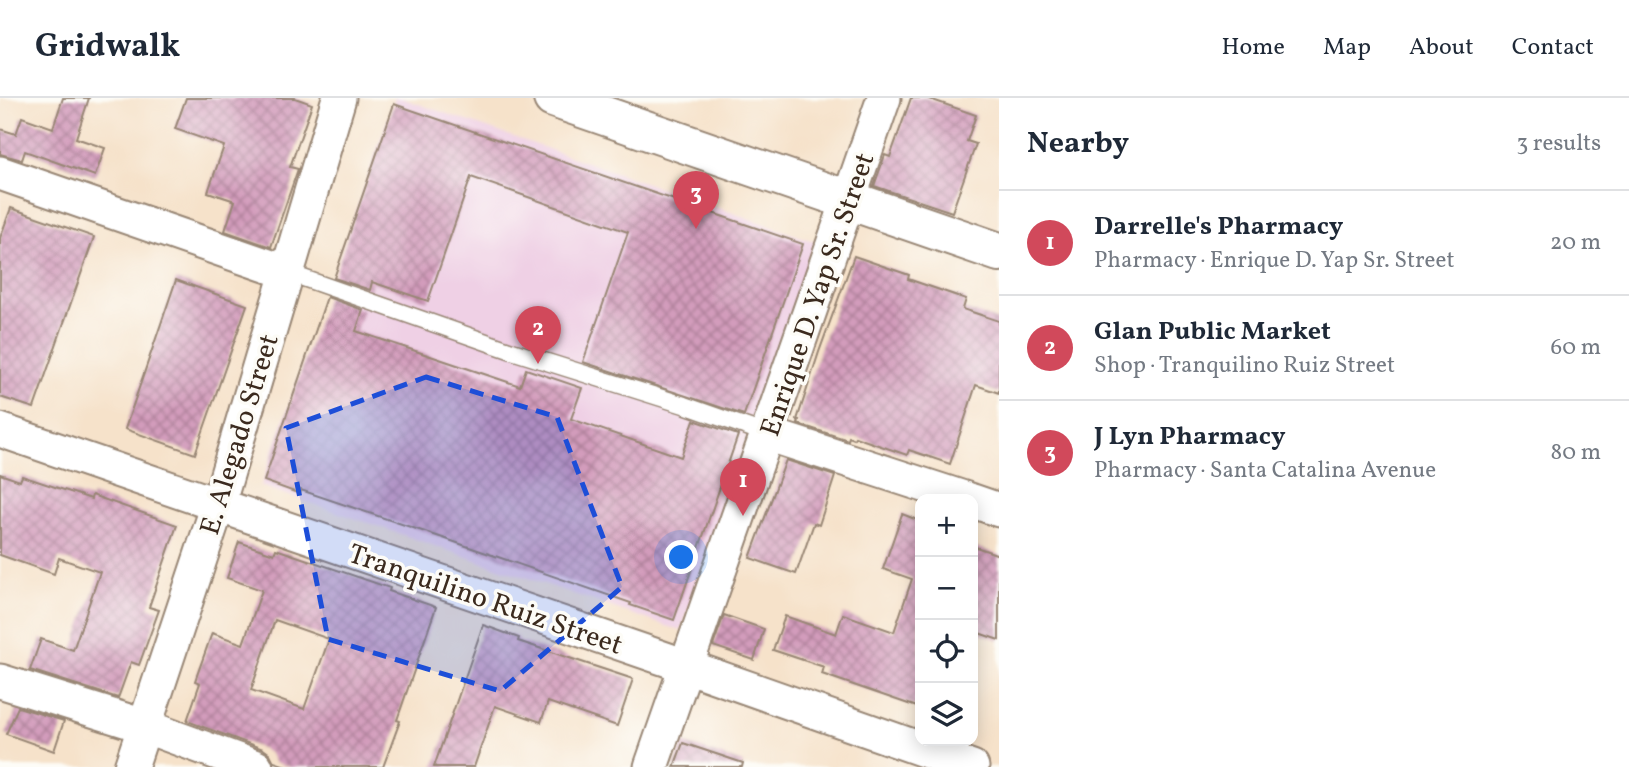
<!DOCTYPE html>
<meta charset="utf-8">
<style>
:root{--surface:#fff;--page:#f6f6f7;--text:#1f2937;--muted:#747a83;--line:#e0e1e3;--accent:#d1495b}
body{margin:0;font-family:Vollkorn,serif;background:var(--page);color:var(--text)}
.controls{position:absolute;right:21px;bottom:21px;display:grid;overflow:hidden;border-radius:14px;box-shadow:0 4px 18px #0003}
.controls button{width:63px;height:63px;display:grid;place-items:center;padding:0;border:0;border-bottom:2px solid var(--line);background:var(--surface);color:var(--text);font:35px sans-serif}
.you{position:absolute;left:682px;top:460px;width:24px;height:24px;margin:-18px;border:5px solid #fff;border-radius:50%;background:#1a73e8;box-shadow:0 0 0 10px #1a73e833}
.badge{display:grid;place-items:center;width:46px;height:46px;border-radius:50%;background:var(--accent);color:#fff;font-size:23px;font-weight:700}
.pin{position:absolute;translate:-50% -58px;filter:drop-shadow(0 2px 4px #0008)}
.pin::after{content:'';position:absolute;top:37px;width:24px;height:21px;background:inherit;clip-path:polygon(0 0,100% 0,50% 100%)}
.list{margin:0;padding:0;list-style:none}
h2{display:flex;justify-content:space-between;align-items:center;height:91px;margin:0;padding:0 28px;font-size:30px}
h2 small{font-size:23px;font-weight:400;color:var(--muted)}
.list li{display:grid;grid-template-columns:46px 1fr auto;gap:21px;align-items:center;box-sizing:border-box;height:105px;padding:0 28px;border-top:2px solid var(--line)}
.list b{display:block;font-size:26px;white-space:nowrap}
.list p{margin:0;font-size:23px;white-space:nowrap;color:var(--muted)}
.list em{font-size:23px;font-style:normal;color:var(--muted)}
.icon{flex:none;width:38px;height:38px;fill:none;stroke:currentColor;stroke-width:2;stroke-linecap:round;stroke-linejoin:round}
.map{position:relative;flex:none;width:999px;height:669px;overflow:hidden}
header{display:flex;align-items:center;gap:42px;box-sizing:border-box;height:98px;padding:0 35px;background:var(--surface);border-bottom:2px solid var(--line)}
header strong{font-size:33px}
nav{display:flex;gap:38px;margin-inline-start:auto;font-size:24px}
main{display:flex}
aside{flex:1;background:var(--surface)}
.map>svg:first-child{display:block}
.built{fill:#efd0e5}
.building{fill:url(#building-cross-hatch);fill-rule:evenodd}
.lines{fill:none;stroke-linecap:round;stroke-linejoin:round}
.lane-casing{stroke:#988674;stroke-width:19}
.street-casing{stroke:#988674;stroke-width:37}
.secondary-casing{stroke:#988674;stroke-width:42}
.lane{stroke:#fff;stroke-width:16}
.street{stroke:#fff;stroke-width:33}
.secondary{stroke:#fff;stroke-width:38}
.marked{fill:#1d4ed8;fill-opacity:0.2;stroke:#1d4ed8;stroke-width:5;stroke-dasharray:14 9;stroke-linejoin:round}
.labels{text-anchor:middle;stroke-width:7;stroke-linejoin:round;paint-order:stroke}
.street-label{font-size:28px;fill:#3b2a1e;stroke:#fdfcf7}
</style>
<header>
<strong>Gridwalk</strong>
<nav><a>Home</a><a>Map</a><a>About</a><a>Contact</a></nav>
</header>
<main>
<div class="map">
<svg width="999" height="669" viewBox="0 0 999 669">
<defs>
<pattern id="building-cross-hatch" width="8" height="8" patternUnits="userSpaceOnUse" patternTransform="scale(1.75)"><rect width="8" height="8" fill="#d39cbc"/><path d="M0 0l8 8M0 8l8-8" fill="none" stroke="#ac7f98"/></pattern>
</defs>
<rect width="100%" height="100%" fill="#fdfcf7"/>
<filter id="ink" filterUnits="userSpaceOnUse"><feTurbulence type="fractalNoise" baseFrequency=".0143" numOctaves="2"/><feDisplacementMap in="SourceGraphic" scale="14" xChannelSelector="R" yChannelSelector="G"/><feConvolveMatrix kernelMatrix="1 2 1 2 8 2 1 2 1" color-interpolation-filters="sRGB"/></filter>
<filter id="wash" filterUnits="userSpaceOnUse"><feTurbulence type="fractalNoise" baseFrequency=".00686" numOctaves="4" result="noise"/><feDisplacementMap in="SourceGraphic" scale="28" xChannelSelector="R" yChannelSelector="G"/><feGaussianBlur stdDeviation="1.57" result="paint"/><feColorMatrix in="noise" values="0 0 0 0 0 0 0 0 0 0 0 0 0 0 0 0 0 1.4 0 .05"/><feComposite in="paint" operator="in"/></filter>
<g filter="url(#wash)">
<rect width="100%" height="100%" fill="#f6e2ca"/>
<!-- built -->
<path class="built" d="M395,0H401L816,144L681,533L261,388Z"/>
<g id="blocks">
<!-- building -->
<g class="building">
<path d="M63,0H89L76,40L105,50L95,78L25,53L22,62L0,56V31L16,36L22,19L53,30Z"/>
<path d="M186,0H295L312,6L290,69L298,71L271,149L225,133L235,103L208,94L224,48L175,31Z"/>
<path d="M911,0H927L976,17L967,43L976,46L952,114L874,88L885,57L890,59Z"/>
<path d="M394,6L803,146L744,317L583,264L628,134L471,79L428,203L372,184L370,192L334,180Z"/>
<path d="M11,110L94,139L34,310L0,299V140Z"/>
<path d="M854,158L909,177L908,181L966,201L963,211L999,223V295L976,287L950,366L909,352L907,357L855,339L854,341L849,339L848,342L798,326L799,322H797L819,254Z"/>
<path d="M176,182L247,207L195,356L125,331Z"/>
<path d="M327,199L363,212L356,233L520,288L526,271L582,290L571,321L681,359L694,322L738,337L674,522L630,507L631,505L443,440L301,392L300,396L264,383Z"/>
<path d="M786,362L835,378L819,427L814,425L796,476L750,460Z"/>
<path d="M0,376L20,383L22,378L91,401L92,397L177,427L149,509L159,512L139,567L131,564L118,600L30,572L41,541L73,552L100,474L59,460L54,476L0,457Z"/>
<path d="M902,416L920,423V610L822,576L824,569L773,552L785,518L836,536L843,516L894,534L912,481L883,471Z"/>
<path d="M239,444L274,456L276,451L390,490L389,493L436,509L397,622L400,623L383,669H289L274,664L270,656L263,651L187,623L200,585L195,583L212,535L243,546L262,492L227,480ZM275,522L329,541L304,611L251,592Z"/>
<path d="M973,448L999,457V542L973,533Z"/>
<path d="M724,517L764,531L754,562L713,548Z"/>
<path d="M483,527L519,540L518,543L633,581L617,628L548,604L541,624L495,608L474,669H434Z"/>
<path d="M18,609L64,623L54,653L6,636Z"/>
<path d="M683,645L743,665L742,669H674Z"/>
</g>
</g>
</g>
<g filter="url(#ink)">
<use href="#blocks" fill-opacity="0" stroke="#988674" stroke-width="2"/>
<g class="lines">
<defs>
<path id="lane" d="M286,174L512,253L684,307L767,336"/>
<g id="street">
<path d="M0,75L286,174"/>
<path d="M0,332L686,568L972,669"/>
<path d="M767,336L967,401"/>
<path d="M973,403L999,412"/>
<path d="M0,583L144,628L256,669"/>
<path d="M131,669L218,407L339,0"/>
<path d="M651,669L884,0"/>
</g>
<path id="secondary" d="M553,0L999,154"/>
</defs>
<!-- lane casing -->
<use href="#lane" class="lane-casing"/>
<!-- street casing -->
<use href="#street" class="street-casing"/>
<!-- secondary casing -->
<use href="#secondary" class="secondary-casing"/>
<!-- lane -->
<use href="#lane" class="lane"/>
<!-- street -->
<use href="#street" class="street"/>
<!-- secondary -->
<use href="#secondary" class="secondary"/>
</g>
</g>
<!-- marked area -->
<path class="marked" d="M426,279L557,319L622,489L500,593L328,541L286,330Z"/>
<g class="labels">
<!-- street labels -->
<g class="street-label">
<text transform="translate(816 196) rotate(-71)" y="10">Enrique D. Yap Sr. Street</text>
<text transform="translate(238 336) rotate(-73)" y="10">E. Alegado Street</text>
<text transform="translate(486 500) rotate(19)" y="10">Tranquilino Ruiz Street</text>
</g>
</g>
</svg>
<div class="controls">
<button>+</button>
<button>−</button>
<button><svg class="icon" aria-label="locate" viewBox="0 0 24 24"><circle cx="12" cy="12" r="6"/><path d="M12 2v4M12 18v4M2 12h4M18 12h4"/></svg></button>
<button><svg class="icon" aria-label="layers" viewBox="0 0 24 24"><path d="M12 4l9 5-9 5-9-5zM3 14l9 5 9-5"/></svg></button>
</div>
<div class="you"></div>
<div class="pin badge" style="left:743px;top:418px">1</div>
<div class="pin badge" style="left:538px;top:266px">2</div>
<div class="pin badge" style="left:696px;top:131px">3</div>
</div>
<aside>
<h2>Nearby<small>3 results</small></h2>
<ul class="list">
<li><span class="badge">1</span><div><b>Darrelle's Pharmacy</b><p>Pharmacy · Enrique D. Yap Sr. Street</p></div><em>20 m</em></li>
<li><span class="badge">2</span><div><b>Glan Public Market</b><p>Shop · Tranquilino Ruiz Street</p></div><em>60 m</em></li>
<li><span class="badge">3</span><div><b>J Lyn Pharmacy</b><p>Pharmacy · Santa Catalina Avenue</p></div><em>80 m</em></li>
</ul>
</aside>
</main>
